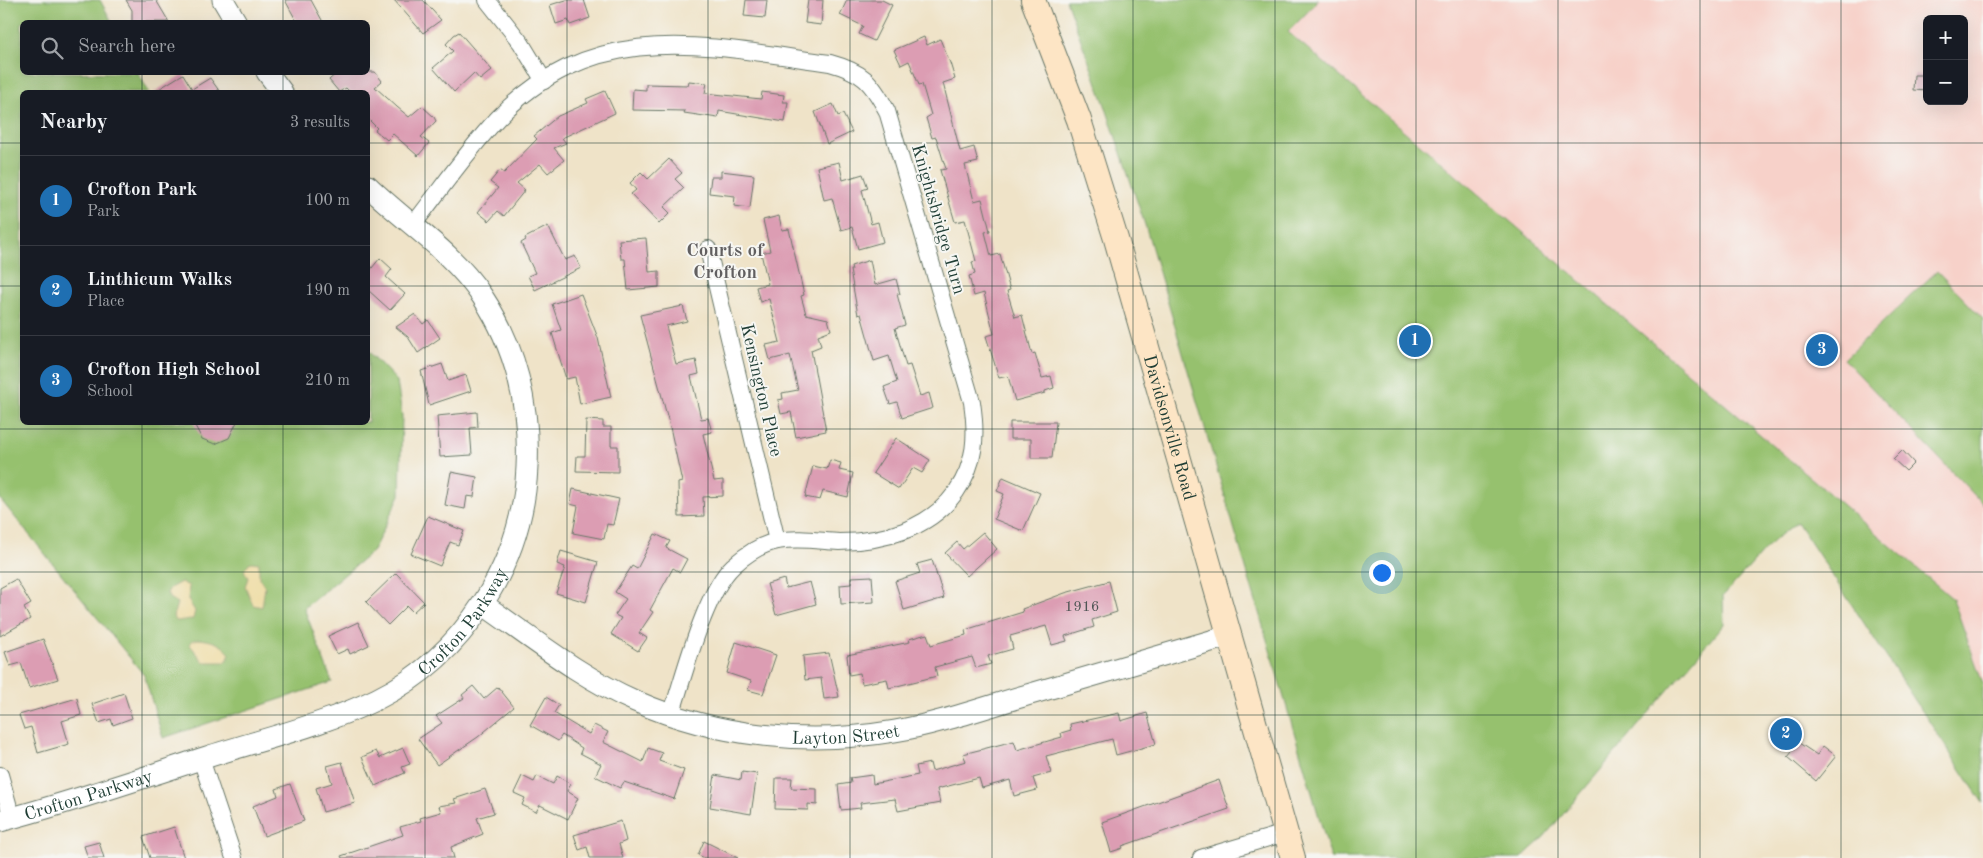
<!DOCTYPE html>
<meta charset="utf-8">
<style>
:root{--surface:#171b24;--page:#242831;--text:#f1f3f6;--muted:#9ea1a6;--line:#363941;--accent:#1f6fb2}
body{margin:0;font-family:"Old Standard TT",serif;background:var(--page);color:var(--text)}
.controls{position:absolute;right:15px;top:15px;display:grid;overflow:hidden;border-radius:8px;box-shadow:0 5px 20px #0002}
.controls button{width:45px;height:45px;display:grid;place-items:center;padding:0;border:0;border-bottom:1px solid var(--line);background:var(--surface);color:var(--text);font:25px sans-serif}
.you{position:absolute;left:1381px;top:572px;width:18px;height:18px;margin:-12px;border:4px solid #fff;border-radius:50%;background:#1a73e8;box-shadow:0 0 0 8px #1a73e833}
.badge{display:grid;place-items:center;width:32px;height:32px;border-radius:50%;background:var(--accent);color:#fff;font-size:16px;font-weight:700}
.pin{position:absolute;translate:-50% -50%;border:2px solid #fff;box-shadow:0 1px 5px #0006}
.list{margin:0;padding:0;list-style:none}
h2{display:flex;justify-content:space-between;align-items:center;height:65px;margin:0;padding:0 20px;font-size:21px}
h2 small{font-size:16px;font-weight:400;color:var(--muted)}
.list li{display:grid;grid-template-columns:32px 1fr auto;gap:15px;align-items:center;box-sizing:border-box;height:90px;padding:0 20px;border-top:1px solid var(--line)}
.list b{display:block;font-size:19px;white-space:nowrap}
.list p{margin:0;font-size:16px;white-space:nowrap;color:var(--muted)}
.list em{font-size:16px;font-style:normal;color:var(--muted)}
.icon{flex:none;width:28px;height:28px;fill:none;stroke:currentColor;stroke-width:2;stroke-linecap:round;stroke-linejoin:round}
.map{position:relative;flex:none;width:1983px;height:858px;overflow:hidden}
.search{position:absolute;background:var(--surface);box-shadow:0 5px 20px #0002;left:20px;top:20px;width:350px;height:55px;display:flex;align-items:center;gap:12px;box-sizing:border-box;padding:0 18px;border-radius:8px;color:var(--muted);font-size:19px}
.panel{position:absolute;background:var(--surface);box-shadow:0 5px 20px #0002;left:20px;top:90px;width:350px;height:335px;border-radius:8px}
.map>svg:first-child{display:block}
.built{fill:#f7d1c9;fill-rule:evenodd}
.green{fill:#96c16e;stroke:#5a7f51}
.sand{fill:#eeda9e;stroke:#868c69}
.building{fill:#dc9db3}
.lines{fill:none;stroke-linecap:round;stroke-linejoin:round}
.minor-casing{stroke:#687768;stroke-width:18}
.tertiary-casing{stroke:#687768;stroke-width:23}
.secondary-casing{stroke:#687768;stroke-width:26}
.minor{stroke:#fff;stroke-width:16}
.tertiary{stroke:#fff;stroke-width:21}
.secondary{stroke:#fde5c5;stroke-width:24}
.grid{fill:none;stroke:#1f3d34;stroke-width:1;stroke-opacity:0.55}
.labels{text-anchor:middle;stroke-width:4;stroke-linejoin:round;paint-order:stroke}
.number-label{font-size:15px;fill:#4e5554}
.street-label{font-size:18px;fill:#1f3d34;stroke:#f6f6f2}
.neighbourhood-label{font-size:19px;font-weight:bold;fill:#615f60;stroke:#f6f6f2}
</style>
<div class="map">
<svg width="1983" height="858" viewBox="0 0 1983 858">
<rect width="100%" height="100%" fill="#f6f6f2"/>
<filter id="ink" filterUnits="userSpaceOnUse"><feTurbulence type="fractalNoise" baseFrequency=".02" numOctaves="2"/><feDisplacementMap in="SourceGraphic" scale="10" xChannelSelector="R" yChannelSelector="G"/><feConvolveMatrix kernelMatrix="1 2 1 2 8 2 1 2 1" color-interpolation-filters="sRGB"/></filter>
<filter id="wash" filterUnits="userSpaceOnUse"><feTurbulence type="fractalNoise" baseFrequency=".0096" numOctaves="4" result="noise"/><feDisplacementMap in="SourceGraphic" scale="20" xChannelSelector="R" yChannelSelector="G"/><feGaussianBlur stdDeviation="1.12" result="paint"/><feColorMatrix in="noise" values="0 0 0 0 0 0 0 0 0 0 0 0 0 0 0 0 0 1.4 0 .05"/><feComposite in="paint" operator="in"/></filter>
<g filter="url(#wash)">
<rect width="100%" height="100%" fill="#efe3c8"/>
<!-- built -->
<path class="built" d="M1319,0H1983V684L1953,599L1287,31ZM1927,19H1964V101H1927Z"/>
<!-- green -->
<g class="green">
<path d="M0,0H100L112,22H22V72L138,73L149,92H22V422H368V351L397,381L402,416L400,495L373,551L304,608L332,682L163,738L144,675L0,499Z"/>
<path d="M1066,0H1319L1288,32L1953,599L1983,684V803L1797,522L1773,541L1723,596L1724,624L1543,838L1521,858H1331L1147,231L1105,105Z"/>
<path d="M1937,271L1983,319V504L1844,359Z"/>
</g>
<!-- sand -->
<g class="sand">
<path d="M252,562L259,563V578L265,587L262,607L253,605L245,586L248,578L244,570L249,563Z"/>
<path d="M181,582L189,586L188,600L195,611L193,619C187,619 181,621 176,621L173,617L177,603L169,598L167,593L170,588Z"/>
<path d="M198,639C211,640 222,643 230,654L226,662H204L190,645L191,641Z"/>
</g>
<g id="blocks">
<!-- building -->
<g class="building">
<path d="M126,0H156L169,22H132V10Z"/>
<path d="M285,0H311L323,22H297Z"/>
<path d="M394,0H423L441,20L423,33Z"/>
<path d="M566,0H584L590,18L570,25L568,20L556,24L550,5Z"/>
<path d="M746,0H767L765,18L744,16Z"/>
<path d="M808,0H823L821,25L805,23Z"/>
<path d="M847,0H882L892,5L874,41L859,34L863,26L840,15Z"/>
<path d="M459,32L492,70L480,80L474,73L454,92L433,68L453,51L446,44L454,35Z"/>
<path d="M924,37L927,45L940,39L950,63L955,79L943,83L960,151L974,147L978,162L965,165L974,201L982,199L990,231L985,232L991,256L1000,254L1010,290L1007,291L1015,317L1022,315L1032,354L1035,353L1042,378L1051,376L1054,388L1045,391V393L1015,401L1008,376L999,378L986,336L994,334L984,293L974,296L969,276L975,274L972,262L976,261L965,220L955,222L940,170L946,169L936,137L932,138L926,118L931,115L922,84L919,85L909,61L901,65L894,50Z"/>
<path d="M338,72H375L382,81L375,87L397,107L409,117L422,106L434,117L436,121L421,137L429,143L418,156L393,134L387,140L375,130L377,128L368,119V92H350L346,88L339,92L329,80Z"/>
<path d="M183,74L192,89L210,78L220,92H154Z"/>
<path d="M1914,75H1927V91L1913,90Z"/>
<path d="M689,81L707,83L705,93L761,99L762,92L784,95L783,102H788L785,122L719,111L718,118L684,113L685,111L632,110L633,89L646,90V84L688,85Z"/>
<path d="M605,91L615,113L562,138L566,143L554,148L564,160L548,173L540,164L517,183L525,190L504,216L498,211L489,221L478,212L498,188L490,182L500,170L504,173L537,139L534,136L558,116L588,103L586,99Z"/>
<path d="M833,104L838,116L843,114L852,132L827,144L815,112Z"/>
<path d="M669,159L682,173L675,179L684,188L664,207L670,213L659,224L631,194L636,190L630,183L641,172L648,179Z"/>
<path d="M839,162L843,180L863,174L868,188L862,190L871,224L878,222L883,242L858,249L852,227L841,230L832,198L824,200L817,167Z"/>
<path d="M721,171L754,175L750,208L734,206L735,196L709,193L711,177H721Z"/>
<path d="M779,216L782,230L789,229L804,295L801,296L806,314L828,319L831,330L818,335L821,346L811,350L826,431L796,437L791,412L781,414L778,400L783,399L782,393L798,390L790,355L770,360L766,345L780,342L769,299L760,302L756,287L768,284L761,253L770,251L763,220Z"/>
<path d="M548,226L565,260L575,256L581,268L535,290L528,276L535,273L521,243L526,240L525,238Z"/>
<path d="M646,238L649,272L659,271V287L628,290L625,259H621L619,240Z"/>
<path d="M380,258L392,269L386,277L405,294L390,310L368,290V273Z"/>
<path d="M870,260L875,285L896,279L900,294H897L905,325L895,328L906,366L910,365L920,396L929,393L933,408L902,418L897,402L890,404L884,387L897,382L889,356L874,361L861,314L858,315L850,270H852L851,266Z"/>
<path d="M581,294L598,338L611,397L580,404L575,377L566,379L552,333L561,330L552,304Z"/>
<path d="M683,306L687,321L666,326L676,364L696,360L699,374L691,376L701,419L708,418L712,432L703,434L714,481L723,480V496L703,497L704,516L679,517L678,483L682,482L670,427L640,315Z"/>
<path d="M415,314L423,324L428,320L440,338L418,353L408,337L396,327Z"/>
<path d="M442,364L448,381L466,375L471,391L429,405L421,371Z"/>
<path d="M477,412L478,427L470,428L472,455L440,457L437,416Z"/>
<path d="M586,420L603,421V427H611V446H618V472L576,471L577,456H585Z"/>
<path d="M193,422H237L229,438L215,444L202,439Z"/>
<path d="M1010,422H1056L1052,458H1031V439H1010Z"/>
<path d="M896,438L930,460L922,473L913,468L899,489L873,473Z"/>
<path d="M1902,450L1914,463L1906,471L1893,459Z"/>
<path d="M830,460L841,463L839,470L853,473L848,497L823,491L820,500L805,497L813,466L827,469Z"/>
<path d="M451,472L477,477L474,497L467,496L465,509L445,505Z"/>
<path d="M1003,477L1040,493L1023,531L994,519L1004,494L997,491Z"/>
<path d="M573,489L619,499L613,525L607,524L604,539L573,533L578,506L570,504Z"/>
<path d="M428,516L464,531L458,545L450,542L440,566L411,554Z"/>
<path d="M983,532L997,549L967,576L945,553L957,542L963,549Z"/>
<path d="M655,534L670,541L666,548L687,559L680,572L673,568L650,610L653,612L639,633L647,638L638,651L611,634L621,618L615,615L626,599L615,592L632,566L637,569Z"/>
<path d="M561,551L598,562L586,602L556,593L565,567L557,564Z"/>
<path d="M932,560L944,598L904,610L895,581L920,573L917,564Z"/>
<path d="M396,573L424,602L413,612L407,606L388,625L366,602Z"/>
<path d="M872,576L874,602L841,604L840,585L851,584V577Z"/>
<path d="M16,579L31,604L24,608L30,619L0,636V588Z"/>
<path d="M784,579L786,588L810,582L816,604L776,615L767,584Z"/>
<path d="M1109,581L1117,612L1092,620L1094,627L1065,636L1067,641L1052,645L1046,626L1010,636L1013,649L988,656L991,664L976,668L972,657L935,667L937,676L889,688L887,679L862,684L860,673L849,675L847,655L910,642L909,639L927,634L931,645L966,635L965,630L1023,612L1022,609L1065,593Z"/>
<path d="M358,622L369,645L350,654L348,649L337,654L328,636Z"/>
<path d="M43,639L58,679L29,688L21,663L10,666L5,652Z"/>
<path d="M736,642L776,655L763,694L748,690L751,681L727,673Z"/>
<path d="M829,653L839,697L824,699L821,678L805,680L803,656Z"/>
<path d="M473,686L484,699L498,687L514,707L478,737L437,765L418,739L442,723L436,716L464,698L462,695Z"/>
<path d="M124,693L132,718L113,725L111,719L99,723L92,704Z"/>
<path d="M546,697L559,705L554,713L589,734L594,725L608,732L603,742L643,762L648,748L662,753L659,761L684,770L674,799L624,782L620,788L595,776L601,764L580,753L582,748L562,735L558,741L530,725Z"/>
<path d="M77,698L81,715L62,721L69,744L38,753L31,727L24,729L19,715Z"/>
<path d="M1119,713L1121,721L1147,713L1156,744L1116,755L1112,739L1046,756L1051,773L1033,778L1037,790L1014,796L1010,780L982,788L979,778L937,789L940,803L898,811L895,799L860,803L861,808L841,810L838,785L851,783L850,778L872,775L873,784L918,775L916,766L930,763L932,771L966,761L963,754L1014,741L1017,750L1062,737L1061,733L1071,730L1070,724Z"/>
<path d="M1799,743L1817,755L1823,746L1836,756L1816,781L1788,757Z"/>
<path d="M403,748L410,764L402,767L405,773L375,786L362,757L376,751L380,758Z"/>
<path d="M342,762L355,803L323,812L316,788L332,783L327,766Z"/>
<path d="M742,772L757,774L751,814L710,807L715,775L741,780Z"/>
<path d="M522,776L534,782L537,776L553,784L557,776L571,784L567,791L578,798L568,819L540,805L536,812L522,805L525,798L514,793Z"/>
<path d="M776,778H792L791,788L817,789V805L808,804V810L775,809Z"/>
<path d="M1219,780L1229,809L1122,846L1123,848L1111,852L1102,822Z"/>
<path d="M290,784L304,821L264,836L253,806L278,796L276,789Z"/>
<path d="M485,789L494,813L477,818L483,834L451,847L454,858H342L341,856L403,835L400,827L421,821L420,818L441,812L439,806L456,803L454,799Z"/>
<path d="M621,821L626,841L619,844L623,858H590L587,847L579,850L574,835Z"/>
<path d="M174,827L184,858H150L143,837Z"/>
<path d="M704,841L738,858H705L698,855Z"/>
<path d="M99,842L104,858H88L84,846Z"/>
</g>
</g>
</g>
<g filter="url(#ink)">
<use href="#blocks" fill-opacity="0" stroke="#687768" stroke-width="1"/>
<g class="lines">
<defs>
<g id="minor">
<path d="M487,0L521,43L544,81"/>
<path d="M413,225C441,189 467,151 498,118C596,17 707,46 830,63C863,72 871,81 887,111L972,402C977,436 976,463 956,492C930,529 882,542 839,542C819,541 798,537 778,541C762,544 745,555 733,566C704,593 684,677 671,715"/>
<path d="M708,249L777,541"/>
<path d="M201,759L234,858"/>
<path d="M0,775L12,818"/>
<path d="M1201,858L1285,833"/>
</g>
<g id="tertiary">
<path d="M223,0L236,22"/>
<path d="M267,72L282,92"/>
<path id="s1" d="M484,605C532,638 580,677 635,701C717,737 807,746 895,731C942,723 988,706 1034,693C1099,674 1163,655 1228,636"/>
<path id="s2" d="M0,821C70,803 138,779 207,757C263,739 324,725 377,699C464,656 523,563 527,467C530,407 516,347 482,296C452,251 406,223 368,186"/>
</g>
<g id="secondary">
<path id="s3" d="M1033,0L1079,120L1116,239L1293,858"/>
</g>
</defs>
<!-- minor casing -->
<use href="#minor" class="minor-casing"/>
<!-- tertiary casing -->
<use href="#tertiary" class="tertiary-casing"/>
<!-- secondary casing -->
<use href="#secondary" class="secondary-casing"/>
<!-- minor -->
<use href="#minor" class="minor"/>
<!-- tertiary -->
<use href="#tertiary" class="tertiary"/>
<!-- secondary -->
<use href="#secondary" class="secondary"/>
</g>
</g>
<!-- grid -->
<path class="grid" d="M142,0V22M283,0V22M425,0V858M567,0V858M708,0V858M850,0V858M992,0V858M1133,0V858M1275,0V858M1416,0V858M1558,0V858M1700,0V858M1841,0V858M142,72V92M283,72V92M0,143H22M368,143H1983M0,286H22M368,286H1983M142,422V858M283,422V858M0,429H1983M0,572H1983M0,715H1983"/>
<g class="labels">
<!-- number labels -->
<g class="number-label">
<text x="1082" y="611">1916</text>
</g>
<!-- street labels -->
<g class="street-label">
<text transform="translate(939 219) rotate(74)" y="6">Knightsbridge Turn</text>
<text transform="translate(762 390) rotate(77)" y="6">Kensington Place</text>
<text dy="6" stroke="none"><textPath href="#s3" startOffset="449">Davidsonville Road</textPath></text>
<text dy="6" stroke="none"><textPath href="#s2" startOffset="514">Crofton Parkway</textPath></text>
<text dy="6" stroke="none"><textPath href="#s1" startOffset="395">Layton Street</textPath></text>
<text dy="6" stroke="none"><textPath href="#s2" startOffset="92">Crofton Parkway</textPath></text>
</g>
<!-- neighbourhood labels -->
<g class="neighbourhood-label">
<text x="725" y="256">Courts of<tspan x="725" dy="22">Crofton</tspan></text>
</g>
</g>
</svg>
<div class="controls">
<button>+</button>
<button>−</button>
</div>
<div class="you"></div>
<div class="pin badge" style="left:1415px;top:341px">1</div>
<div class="pin badge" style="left:1786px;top:734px">2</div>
<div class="pin badge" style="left:1822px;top:350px">3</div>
<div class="search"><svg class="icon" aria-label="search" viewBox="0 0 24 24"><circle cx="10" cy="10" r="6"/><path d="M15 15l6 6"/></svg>Search here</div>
<section class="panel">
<h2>Nearby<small>3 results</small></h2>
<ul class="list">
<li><span class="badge">1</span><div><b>Crofton Park</b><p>Park</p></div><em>100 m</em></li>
<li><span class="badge">2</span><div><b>Linthicum Walks</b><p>Place</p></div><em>190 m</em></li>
<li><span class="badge">3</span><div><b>Crofton High School</b><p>School</p></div><em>210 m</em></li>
</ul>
</section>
</div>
